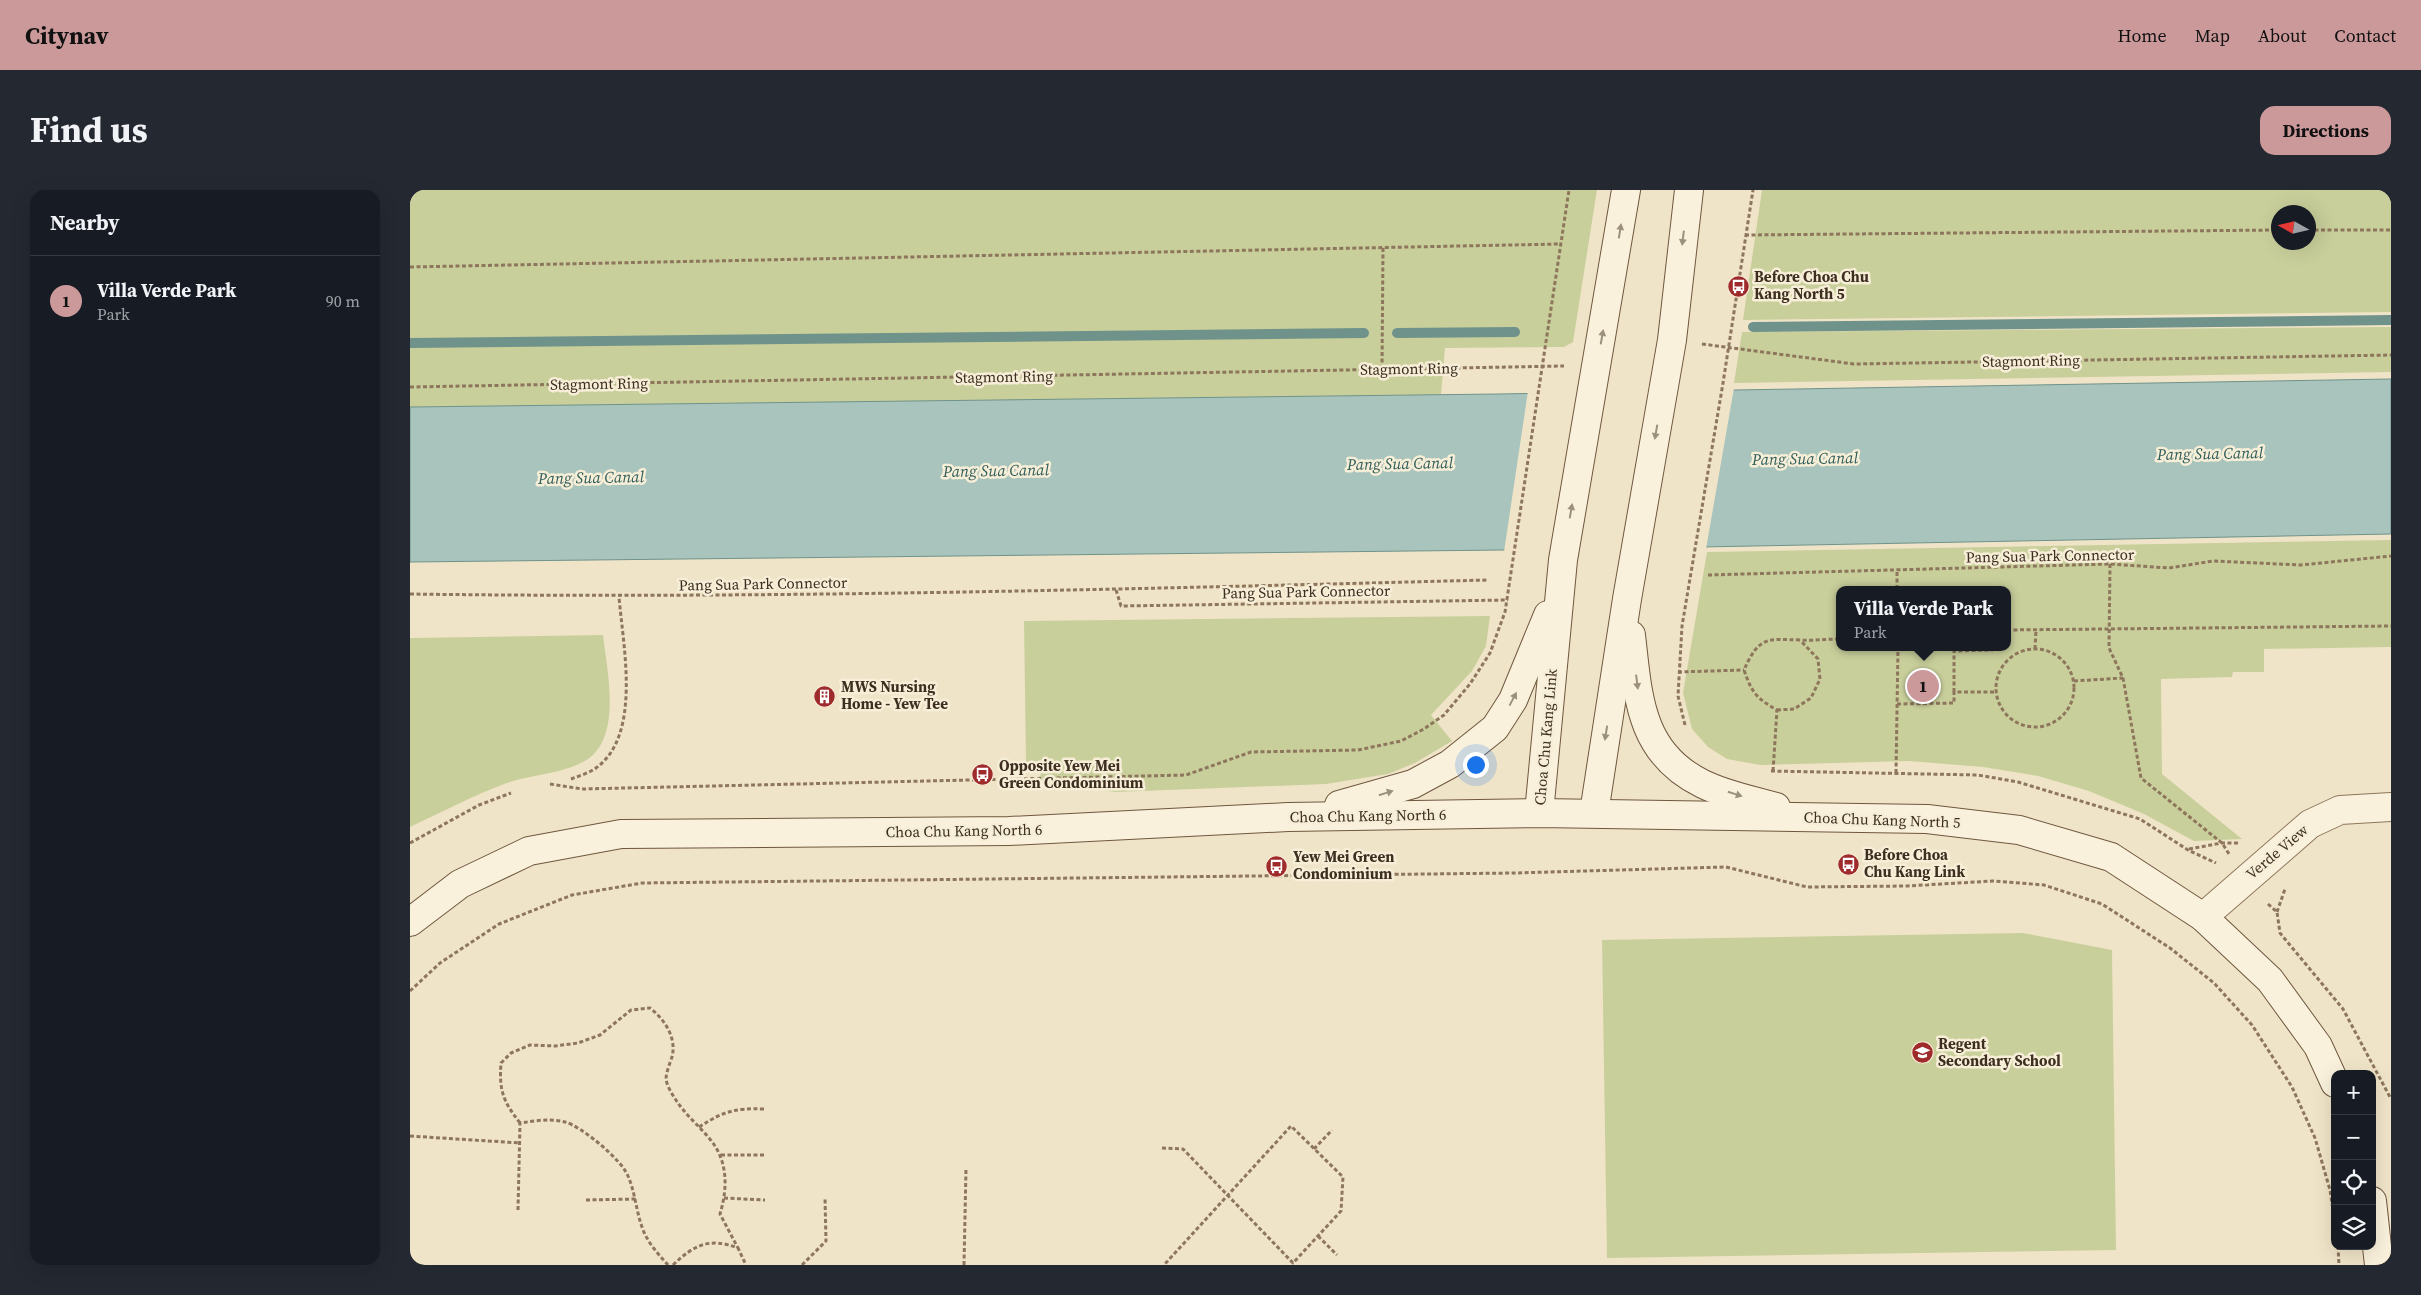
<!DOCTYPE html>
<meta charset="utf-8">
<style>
:root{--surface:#171b24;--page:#242831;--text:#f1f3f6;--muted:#9ea1a6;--line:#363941;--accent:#cc999b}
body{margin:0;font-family:"Source Serif 4",serif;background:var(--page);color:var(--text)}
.controls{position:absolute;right:15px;bottom:15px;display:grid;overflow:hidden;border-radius:10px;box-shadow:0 5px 20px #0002}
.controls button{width:45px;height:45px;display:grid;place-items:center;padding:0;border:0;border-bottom:1px solid var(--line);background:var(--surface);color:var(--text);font:25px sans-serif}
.compass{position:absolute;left:1861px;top:15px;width:45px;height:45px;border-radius:50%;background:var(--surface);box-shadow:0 5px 20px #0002;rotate:278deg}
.you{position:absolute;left:1065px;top:574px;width:18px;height:18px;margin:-12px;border:4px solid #fff;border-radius:50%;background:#1a73e8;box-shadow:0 0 0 8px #1a73e833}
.badge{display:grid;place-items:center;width:32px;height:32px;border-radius:50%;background:var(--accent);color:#111;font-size:16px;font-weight:700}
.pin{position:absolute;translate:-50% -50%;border:2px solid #fff;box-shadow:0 1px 5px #0006}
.popup{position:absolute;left:1426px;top:396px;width:175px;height:65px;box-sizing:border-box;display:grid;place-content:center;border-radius:10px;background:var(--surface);filter:drop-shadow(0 1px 4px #0005);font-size:16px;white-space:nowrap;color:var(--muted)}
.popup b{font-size:19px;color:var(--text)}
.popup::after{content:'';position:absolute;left:50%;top:100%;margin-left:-10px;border:10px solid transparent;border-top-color:var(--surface)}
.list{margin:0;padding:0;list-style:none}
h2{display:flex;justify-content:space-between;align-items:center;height:65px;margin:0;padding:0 20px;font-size:21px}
h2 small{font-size:16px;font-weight:400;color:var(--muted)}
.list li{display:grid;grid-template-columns:32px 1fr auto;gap:15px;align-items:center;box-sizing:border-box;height:90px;padding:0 20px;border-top:1px solid var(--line)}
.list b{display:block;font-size:19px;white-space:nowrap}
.list p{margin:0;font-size:16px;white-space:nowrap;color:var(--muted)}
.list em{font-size:16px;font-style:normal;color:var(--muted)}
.icon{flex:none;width:28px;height:28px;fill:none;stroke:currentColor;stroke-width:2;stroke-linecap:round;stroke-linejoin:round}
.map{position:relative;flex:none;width:1981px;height:1075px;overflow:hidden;border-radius:15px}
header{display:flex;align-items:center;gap:30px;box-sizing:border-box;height:70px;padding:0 25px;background:var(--accent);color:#111}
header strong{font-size:24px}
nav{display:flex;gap:28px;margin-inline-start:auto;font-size:18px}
.intro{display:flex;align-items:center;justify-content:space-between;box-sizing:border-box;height:120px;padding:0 30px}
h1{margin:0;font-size:35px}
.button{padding:12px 22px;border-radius:15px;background:var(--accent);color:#111;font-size:18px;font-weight:700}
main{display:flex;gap:30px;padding:0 30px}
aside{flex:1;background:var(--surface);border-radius:15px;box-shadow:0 5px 20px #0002}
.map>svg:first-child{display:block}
.green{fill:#c9cf9b;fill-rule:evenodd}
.water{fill:#a9c4bc;stroke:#6f938a}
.pier{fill:#f0e4c8}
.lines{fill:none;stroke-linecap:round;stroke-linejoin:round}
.stream{stroke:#6f938a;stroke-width:10}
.street-casing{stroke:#8d765c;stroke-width:30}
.secondary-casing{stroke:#6f573f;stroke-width:30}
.path{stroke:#8d765c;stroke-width:3;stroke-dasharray:4 2.5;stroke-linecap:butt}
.street{stroke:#faf1dc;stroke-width:28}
.secondary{stroke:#faf1dc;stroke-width:28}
.oneway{fill:#9c907e}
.labels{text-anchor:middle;stroke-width:5;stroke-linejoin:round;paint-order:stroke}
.poi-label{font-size:15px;font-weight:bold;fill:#3d2e20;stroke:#f7eed8;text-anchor:start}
.street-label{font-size:15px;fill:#3d2e20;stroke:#f7eed8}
.water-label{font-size:16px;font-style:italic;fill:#2f5d5a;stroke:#f7eed8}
</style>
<header>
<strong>Citynav</strong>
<nav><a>Home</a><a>Map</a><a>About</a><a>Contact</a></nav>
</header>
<div class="intro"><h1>Find us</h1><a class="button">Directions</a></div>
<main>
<aside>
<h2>Nearby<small></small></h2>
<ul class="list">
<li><span class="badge">1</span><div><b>Villa Verde Park</b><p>Park</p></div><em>90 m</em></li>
</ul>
</aside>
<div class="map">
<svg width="1981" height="1075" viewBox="0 0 1981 1075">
<rect width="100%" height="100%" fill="#f0e4c8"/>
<!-- green -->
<g class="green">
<path d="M0,0H1187L1163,152L1154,157L1035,158L1031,205L0,217Z"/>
<path d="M1352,0H1981V122L1333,130ZM1868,22H1898V52H1868Z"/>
<path d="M1981,137V182L1324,193L1332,142Z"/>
<path d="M1981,350V457L1854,459V482H1823L1822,487L1751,489L1752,584L1832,649L1784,651L1734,624L1679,601L1628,586L1573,577L1499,571L1350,575L1317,569L1298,557L1282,539L1273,503L1297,362ZM1429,400H1597V457H1429Z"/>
<path d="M1080,426L1076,456L1062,481L1021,525L1042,551L1005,573L978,584L916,594L706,602L631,592L630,573H616L614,431Z"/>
<path d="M193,445C197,480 212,545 178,569C155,584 122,584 97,593C64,605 32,622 0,637V448Z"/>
<path d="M1613,743L1702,760L1706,1060L1197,1068L1192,750Z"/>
</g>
<!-- water -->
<path class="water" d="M1981,189V344L1185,359L0,372V217L1088,204Z"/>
<!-- pier -->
<path class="pier" d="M1324,198L1296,359L1094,362L1118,201Z"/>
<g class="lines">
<!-- stream -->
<g class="stream">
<path d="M1343,137L1981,130"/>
<path d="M987,143L1105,142"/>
<path d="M0,153L954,143"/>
</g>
<defs>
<path id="street" d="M1793,727L1900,634L1930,620L1981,617"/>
<g id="secondary">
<path d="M1221,445C1228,506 1229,563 1293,594C1315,605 1342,610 1366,617"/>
<path d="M929,615L1003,594L1040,574L1085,538L1103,510L1138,425"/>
<path d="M1129,623L1153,370L1216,0"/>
<path d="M1184,623L1217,409L1262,150L1279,0"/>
<path d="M0,732L50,694L119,661L211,644L599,641L878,627L1129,623L1517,629L1609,640L1701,667L1793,727L1860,790L1908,856L1925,893"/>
<path d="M1962,1011L1969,1075"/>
</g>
</defs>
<!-- street casing -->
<use href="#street" class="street-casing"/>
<!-- secondary casing -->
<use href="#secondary" class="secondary-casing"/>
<!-- path -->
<g class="path">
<path d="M1898,40H1981"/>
<path d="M1335,45L1868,40"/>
<path d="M0,77L1150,54"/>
<path d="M1292,154L1444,174L1981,165"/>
<path d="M972,179L973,58"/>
<path d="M0,197L1154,176"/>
<path d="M1700,374L1699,458L1713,488L1731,588L1812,653L1819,664"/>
<path d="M1487,382V400"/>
<path d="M1298,385L1700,374L1759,378L1803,371L1891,375L1981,366"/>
<path d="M706,400L711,416L1098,410"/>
<path d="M0,404C359,409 719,399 1078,390"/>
<path d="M1597,440L1981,436"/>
<path d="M1625,459L1626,440"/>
<circle cx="1625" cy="498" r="39"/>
<path d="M1268,482L1334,480"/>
<path d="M1664,491L1713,488"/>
<path d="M1544,502V461L1582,460L1583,457"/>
<path d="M1487,514L1544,513V502H1586"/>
<path d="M1367,520L1384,519L1401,508L1410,489L1408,469L1391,451"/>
<path d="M1275,535L1268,506L1272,436L1313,193L1343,0"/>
<path d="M1361,581L1568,585L1608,592L1730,629L1778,660L1806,673"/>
<path d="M1363,581L1367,520C1346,508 1342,503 1334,480C1349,446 1357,449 1390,450C1403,451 1416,449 1429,449"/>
<path d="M1486,583L1488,457"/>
<path d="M161,589C169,586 179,583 186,578C232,545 213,456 209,407"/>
<path d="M140,594L172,599L776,585L841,562L948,560L991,551L1014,539L1034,525L1060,494L1080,463L1095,422L1159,0"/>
<path d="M0,653L69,615L101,603"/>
<path d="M1779,659L1812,653H1830"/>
<path d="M1858,714L1867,722L1870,743L1933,819L1981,909"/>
<path d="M1867,722L1875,699"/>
<path d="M0,801L30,773L89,734L162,705L232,693L1104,683L1316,677L1397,697L1497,696L1583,691L1634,695L1692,714L1760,758L1804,793L1842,835L1882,897L1905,948L1920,1000L1925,1034"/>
<path d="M110,933C93,911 89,901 91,873L101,863L120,855L145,856L168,853L190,845L221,820L240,818C254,829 267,847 262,867C260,873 256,883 256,889C257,897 264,907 268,913C277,926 289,936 299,948C318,970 318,997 310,1024L328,1058"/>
<path d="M289,937C314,921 325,918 354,919"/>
<path d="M0,946L110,953"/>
<path d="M752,958L773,959L883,1073L931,1021L933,987L881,936L754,1075"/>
<path d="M904,959L922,940"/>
<path d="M311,965H354"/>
<path d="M314,1008L355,1010"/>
<path d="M176,1010L227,1009"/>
<path d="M108,1020L110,933C124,931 140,928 155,932C171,936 212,970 218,986C225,1002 226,1020 232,1037C237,1052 248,1064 258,1075"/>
<path d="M908,1046L927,1065"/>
<path d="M1928,1056L1929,1075"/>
<path d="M263,1075C284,1055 299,1047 328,1058L336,1075"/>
<path d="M392,1075L416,1051L415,1008"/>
<path d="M554,1075L556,979"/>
</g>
<!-- street -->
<use href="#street" class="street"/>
<!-- secondary -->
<use href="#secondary" class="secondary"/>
</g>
<!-- one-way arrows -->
<defs><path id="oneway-solid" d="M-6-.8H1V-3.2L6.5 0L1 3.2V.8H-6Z" transform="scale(1.25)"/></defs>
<g class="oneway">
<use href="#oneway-solid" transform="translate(1210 41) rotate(-81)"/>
<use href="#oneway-solid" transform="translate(1273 48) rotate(97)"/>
<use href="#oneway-solid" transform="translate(1192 147) rotate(-80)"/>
<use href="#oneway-solid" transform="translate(1246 242) rotate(100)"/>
<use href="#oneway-solid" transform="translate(1161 321) rotate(-80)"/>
<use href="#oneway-solid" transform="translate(1227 492) rotate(83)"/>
<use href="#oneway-solid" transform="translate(1103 509) rotate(-62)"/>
<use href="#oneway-solid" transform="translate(1196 543) rotate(99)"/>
<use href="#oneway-solid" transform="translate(976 603) rotate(-17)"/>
<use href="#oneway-solid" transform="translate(1325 604) rotate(17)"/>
</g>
<!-- icons -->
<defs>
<symbol id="bus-disc" viewBox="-11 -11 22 22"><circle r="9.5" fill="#9e2a2b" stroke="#f7eed8"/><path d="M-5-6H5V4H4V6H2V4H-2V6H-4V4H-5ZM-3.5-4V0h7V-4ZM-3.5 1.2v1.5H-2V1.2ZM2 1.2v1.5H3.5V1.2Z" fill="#fff"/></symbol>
<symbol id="building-disc" viewBox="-11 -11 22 22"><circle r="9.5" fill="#9e2a2b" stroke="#f7eed8"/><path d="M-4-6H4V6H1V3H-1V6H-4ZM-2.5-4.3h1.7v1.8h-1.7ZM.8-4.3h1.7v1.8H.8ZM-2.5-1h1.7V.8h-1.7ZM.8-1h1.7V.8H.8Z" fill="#fff"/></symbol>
<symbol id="school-disc" viewBox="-11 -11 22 22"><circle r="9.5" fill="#9e2a2b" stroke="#f7eed8"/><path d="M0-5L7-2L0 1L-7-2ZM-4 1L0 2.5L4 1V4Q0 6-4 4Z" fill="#fff"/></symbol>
</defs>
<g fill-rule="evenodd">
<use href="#bus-disc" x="1316" y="84" width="25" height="25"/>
<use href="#building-disc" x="402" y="494" width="25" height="25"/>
<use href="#bus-disc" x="560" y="572" width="25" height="25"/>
<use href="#bus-disc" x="1426" y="662" width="25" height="25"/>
<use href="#bus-disc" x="854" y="664" width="25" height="25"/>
<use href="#school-disc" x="1500" y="850" width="25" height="25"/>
</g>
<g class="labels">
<!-- poi labels -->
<g class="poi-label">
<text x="1344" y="92">Before Choa Chu<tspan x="1344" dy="17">Kang North 5</tspan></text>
<text x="431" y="502">MWS Nursing<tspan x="431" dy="17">Home - Yew Tee</tspan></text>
<text x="589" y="581">Opposite Yew Mei<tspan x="589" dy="17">Green Condominium</tspan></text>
<text x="1454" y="670">Before Choa<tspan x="1454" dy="17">Chu Kang Link</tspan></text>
<text x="883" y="672">Yew Mei Green<tspan x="883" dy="17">Condominium</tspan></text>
<text x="1528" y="859">Regent<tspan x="1528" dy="17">Secondary School</tspan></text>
</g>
<!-- street labels -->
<g class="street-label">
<text transform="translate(1621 171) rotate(-1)" y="5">Stagmont Ring</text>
<text transform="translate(999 179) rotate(-1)" y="5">Stagmont Ring</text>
<text transform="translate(594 187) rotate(-1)" y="5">Stagmont Ring</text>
<text transform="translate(189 194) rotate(-1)" y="5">Stagmont Ring</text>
<text transform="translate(1640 366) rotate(-1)" y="5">Pang Sua Park Connector</text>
<text transform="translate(353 394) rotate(-1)" y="5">Pang Sua Park Connector</text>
<text transform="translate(896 402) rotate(-1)" y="5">Pang Sua Park Connector</text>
<text transform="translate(1136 547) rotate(-85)" y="5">Choa Chu Kang Link</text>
<text transform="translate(958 626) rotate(-1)" y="5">Choa Chu Kang North 6</text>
<text transform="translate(1472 630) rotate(2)" y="5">Choa Chu Kang North 5</text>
<text transform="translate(554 641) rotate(-1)" y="5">Choa Chu Kang North 6</text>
<text transform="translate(1867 662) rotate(-40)" y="5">Verde View</text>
</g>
<!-- water labels -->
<g class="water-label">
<text transform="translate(1800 263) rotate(-1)" y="6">Pang Sua Canal</text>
<text transform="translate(1395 268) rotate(-1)" y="6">Pang Sua Canal</text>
<text transform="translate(990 273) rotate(-1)" y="6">Pang Sua Canal</text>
<text transform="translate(586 280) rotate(-1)" y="6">Pang Sua Canal</text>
<text transform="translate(181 287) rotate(-1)" y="6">Pang Sua Canal</text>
</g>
</g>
</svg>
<div class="controls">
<button>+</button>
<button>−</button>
<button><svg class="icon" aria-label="locate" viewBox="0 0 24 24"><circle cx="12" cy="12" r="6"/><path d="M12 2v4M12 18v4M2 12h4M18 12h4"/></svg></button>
<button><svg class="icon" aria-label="layers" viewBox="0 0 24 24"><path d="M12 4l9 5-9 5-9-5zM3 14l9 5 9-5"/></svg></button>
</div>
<svg class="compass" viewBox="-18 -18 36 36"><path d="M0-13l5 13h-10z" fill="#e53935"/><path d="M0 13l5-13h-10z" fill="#9ea1a6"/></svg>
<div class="you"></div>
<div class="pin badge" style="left:1513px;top:496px">1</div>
<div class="popup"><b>Villa Verde Park</b>Park</div>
</div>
</main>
